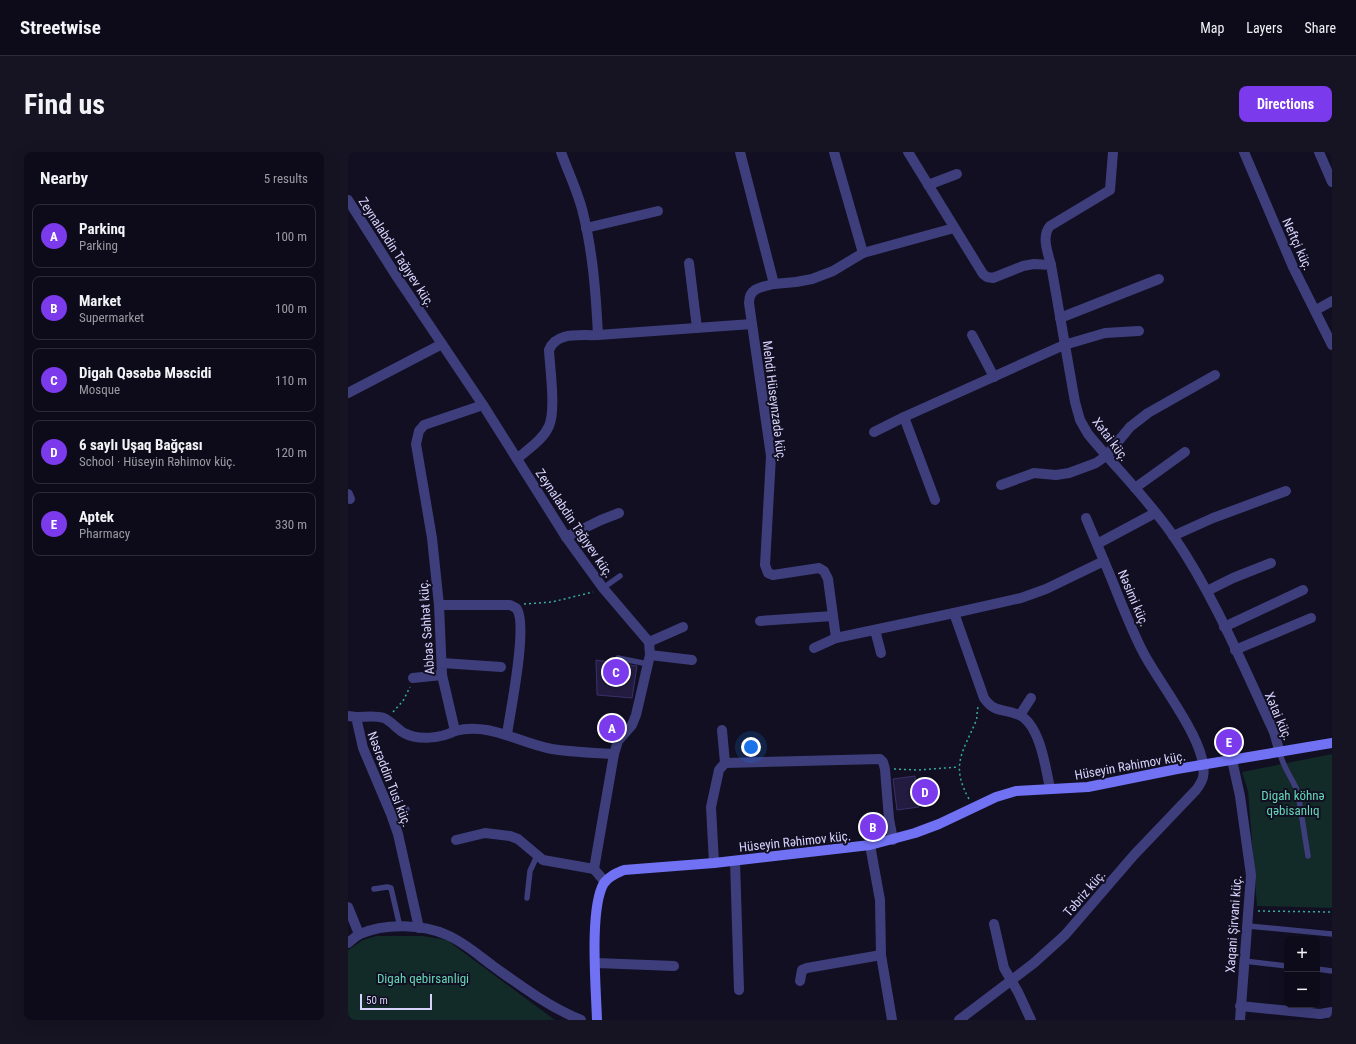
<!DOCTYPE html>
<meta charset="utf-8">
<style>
:root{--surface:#0d0b19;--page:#161422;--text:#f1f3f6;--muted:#9a9ba2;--line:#2d2b38;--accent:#7c3aed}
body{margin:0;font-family:"Roboto Condensed",sans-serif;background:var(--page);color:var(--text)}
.controls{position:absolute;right:12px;bottom:12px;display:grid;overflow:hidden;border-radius:8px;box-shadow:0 4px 16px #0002}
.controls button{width:36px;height:36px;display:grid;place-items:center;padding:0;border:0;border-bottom:1px solid var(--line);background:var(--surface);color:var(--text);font:20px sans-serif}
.scale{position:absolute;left:12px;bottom:10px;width:72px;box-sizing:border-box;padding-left:4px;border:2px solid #d6d2fc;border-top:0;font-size:11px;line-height:14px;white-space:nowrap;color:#d6d2fc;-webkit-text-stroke:3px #110f21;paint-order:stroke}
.you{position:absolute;left:403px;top:595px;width:14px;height:14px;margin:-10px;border:3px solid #fff;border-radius:50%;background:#1a73e8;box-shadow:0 0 0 6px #1a73e833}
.badge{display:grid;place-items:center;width:26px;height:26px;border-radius:50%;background:var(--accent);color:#fff;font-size:13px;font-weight:700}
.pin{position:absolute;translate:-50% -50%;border:2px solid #fff;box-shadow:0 1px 4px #0006}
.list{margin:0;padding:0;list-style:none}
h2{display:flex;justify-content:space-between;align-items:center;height:52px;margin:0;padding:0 16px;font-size:17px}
h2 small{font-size:13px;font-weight:400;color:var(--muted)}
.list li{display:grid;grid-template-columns:26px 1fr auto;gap:12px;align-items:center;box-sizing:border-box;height:64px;margin:0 8px 8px;padding:0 8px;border:1px solid var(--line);border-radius:8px}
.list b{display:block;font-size:15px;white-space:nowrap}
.list p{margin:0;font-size:13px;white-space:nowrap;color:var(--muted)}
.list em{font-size:13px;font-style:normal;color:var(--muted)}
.map{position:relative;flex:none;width:984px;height:868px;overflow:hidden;border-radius:8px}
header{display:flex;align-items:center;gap:24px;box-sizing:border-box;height:56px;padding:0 20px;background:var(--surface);border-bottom:1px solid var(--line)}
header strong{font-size:19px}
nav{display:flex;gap:22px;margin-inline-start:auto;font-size:14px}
.intro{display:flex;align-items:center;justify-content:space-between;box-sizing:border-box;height:96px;padding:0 24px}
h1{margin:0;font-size:28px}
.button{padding:10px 18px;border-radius:8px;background:var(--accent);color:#fff;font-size:14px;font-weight:700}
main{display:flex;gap:24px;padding:0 24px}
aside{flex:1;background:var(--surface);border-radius:8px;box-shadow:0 4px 16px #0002}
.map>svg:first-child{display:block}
.green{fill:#122a28}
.building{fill:#231c40;stroke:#3a306a}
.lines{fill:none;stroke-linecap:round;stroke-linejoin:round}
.path{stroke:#38aaa0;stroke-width:1.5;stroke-dasharray:2 3;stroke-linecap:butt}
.lane{stroke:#3e3e7c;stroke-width:5.5}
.street{stroke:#3e3e7c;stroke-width:10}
.secondary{stroke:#7171f4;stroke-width:10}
.labels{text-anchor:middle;stroke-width:4;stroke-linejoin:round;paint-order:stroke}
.street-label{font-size:13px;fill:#d6d2fc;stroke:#110f21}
.park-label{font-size:13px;fill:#64d6b6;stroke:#110f21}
</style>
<header>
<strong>Streetwise</strong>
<nav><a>Map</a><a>Layers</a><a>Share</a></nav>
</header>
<div class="intro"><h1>Find us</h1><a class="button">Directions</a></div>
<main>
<aside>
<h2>Nearby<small>5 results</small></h2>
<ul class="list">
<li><span class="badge">A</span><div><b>Parkinq</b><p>Parking</p></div><em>100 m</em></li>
<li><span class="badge">B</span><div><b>Market</b><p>Supermarket</p></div><em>100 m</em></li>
<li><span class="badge">C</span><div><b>Digah Qəsəbə Məscidi</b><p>Mosque</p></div><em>110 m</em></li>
<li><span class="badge">D</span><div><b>6 saylı Uşaq Bağçası</b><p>School · Hüseyin Rəhimov küç.</p></div><em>120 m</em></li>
<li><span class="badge">E</span><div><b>Aptek</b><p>Pharmacy</p></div><em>330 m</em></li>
</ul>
</aside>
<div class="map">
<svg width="984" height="868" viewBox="0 0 984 868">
<rect width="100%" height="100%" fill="#110f21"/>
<!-- green -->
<g class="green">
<path d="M984,602V756L909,754L900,639L894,620Z"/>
<path d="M28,784H75L99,788L207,868H0V798L15,788Z"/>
</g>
<!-- building -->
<g class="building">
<path d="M248,508L289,514L284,546L249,543Z"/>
<path d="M567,624L571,655L549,658L545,627Z"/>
</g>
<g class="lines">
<!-- path -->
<g class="path">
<path d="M176,452L204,450L245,440"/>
<path d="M45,560L55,549L62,535"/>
<path d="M546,617L571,618L610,615"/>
<path d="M621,647C602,613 615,600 628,569C630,563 628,559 631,553"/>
<path d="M910,759L984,760"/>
</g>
<!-- lane -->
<g class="lane">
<path d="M255,436L272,424"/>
<path d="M270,506L300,512"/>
<path d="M932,601C935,616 945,627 950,641L960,704"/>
<path d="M43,662L59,657"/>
<path d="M26,737L39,735L43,736L52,775"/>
<path d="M179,746L182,719L189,704"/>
<path d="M900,774L984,782"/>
<path d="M896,809L939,814"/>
<path d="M969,817L984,819"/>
</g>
<!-- street -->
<g class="street">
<path d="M392,0L426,132C413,135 401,136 401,151L423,304L417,413L420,421L425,423L471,416L476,419L480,427L488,486L606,461L636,546C647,562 656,556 671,563C692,572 698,617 702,637"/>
<path d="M486,0L515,101"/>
<path d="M560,0L635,122L639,125L645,126L675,114L686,112L703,113L727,250L732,268L740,282C768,316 801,348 826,385C867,445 895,514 926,580L932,601"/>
<path d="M896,0L945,115L984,193"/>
<path d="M971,0L984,30"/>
<path d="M580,33L609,22"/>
<path d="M0,48L49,125L135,253L218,385L255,436L301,490L302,503L288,563L284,573L270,589L266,602L246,717L257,730"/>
<path d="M238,76L310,59"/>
<path d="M341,111L349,176"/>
<path d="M703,113C700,101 693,84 702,74L762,38L765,0"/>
<path d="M426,132L448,130L464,127L485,119L515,101L606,76"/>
<path d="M968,158L984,149"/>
<path d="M712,166L811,127"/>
<path d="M250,183L404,172"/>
<path d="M624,183L646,225"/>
<path d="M0,241L94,192"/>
<path d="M135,253L76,273L71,279L68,292L84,386L91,453L94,523L107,579C142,570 171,591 204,597C224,600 245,601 266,602"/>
<path d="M526,280L556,265"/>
<path d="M169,307C180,297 195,288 201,274C208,258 202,217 201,198C208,179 233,184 250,183C248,143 245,101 235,61C230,40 220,20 213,0"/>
<path d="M653,333L686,321L708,323L721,321L748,311L758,304L782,275L800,261L867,223"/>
<path d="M787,336L837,300"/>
<path d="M0,342L2,347"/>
<path d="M587,348L556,265L716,193L757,181L791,179"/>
<path d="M738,366L756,409"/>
<path d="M825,384L865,366L938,339"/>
<path d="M218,385L253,368L271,361"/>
<path d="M749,392L807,361"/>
<path d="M859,439L885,426L923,411"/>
<path d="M91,453H162C164,454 166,455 168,456C181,470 162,561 159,582"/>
<path d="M606,461L673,446L698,437L756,409C769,439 780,471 795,500C810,530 862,593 855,625C854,630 851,634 848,638L786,703L717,783L686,811L611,868"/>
<path d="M412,469L485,464"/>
<path d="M876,475L955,438"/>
<path d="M527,478L533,501"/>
<path d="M301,490L335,475"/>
<path d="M466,496L488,486"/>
<path d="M887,498L963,466"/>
<path d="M302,503L344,508"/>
<path d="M94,511L153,515"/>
<path d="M65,526L94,523"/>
<path d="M672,563L683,546"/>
<path d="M0,564L8,565L15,596L43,662L50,682L71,776"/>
<path d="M8,565C17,565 27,563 36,566C43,569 49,577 56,581C71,589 93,586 107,579"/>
<path d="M374,578L377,611"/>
<path d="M884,608L892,644L903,723L892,868"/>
<path d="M108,688L137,681L162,684L170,687L195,708L246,717"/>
<path d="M522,693L532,748L533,803L544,868"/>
<path d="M387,709L391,838"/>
<path d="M366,711L363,655L371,618L377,611L532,607L535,610L537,617L541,667L545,688"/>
<path d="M0,755L11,782"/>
<path d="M646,772L656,816L670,840L683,868"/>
<path d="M0,791C4,788 8,784 12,782C37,771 75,772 99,783C116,790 130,803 145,814C173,834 201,855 233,868"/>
<path d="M248,811L326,814"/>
<path d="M452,829L454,818L459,816L533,803"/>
<path d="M892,854L972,862L984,860"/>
</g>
<!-- secondary -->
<path class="secondary" d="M249,868C248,836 241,756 256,731C261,724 269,721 276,718L366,711L522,693L567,681L591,672L648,645L668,639L740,635L829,617L984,591"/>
</g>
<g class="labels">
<!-- street labels -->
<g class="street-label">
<text transform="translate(950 92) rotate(66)" y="5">Neftçi küç.</text>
<text transform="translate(49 100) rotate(57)" y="5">Zeynalabdin Tağıyev küç.</text>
<text transform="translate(427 249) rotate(83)" y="5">Mehdi Hüseynzadə küç.</text>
<text transform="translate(763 287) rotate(53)" y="5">Xətai küç.</text>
<text transform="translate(227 371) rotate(56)" y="5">Zeynalabdin Tağıyev küç.</text>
<text transform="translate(786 446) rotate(67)" y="5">Nəsimi küç.</text>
<text transform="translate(78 475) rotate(-94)" y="5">Abbas Səhhət küç.</text>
<text transform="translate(931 564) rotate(67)" y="5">Xətai küç.</text>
<text transform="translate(782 613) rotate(-10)" y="5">Hüseyin Rəhimov küç.</text>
<text transform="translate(42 627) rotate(69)" y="5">Nəsrəddin Tusi küç.</text>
<text transform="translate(447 689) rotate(-6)" y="5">Hüseyin Rəhimov küç.</text>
<text transform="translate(736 741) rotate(-49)" y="5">Təbriz küç.</text>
<text transform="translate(885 772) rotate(-86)" y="5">Xaqani Şirvani küç.</text>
</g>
<!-- park labels -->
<g class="park-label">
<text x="945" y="648">Digah köhnə<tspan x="945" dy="15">qəbisanlıq</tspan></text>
<text x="75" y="831">Digah qebirsanligi</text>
</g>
</g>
</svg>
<div class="controls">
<button>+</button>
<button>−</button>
</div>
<div class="scale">50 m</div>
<div class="you"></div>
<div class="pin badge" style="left:264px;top:576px">A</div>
<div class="pin badge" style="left:525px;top:675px">B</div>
<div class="pin badge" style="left:268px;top:520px">C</div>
<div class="pin badge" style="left:577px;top:640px">D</div>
<div class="pin badge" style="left:881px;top:590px">E</div>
</div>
</main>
